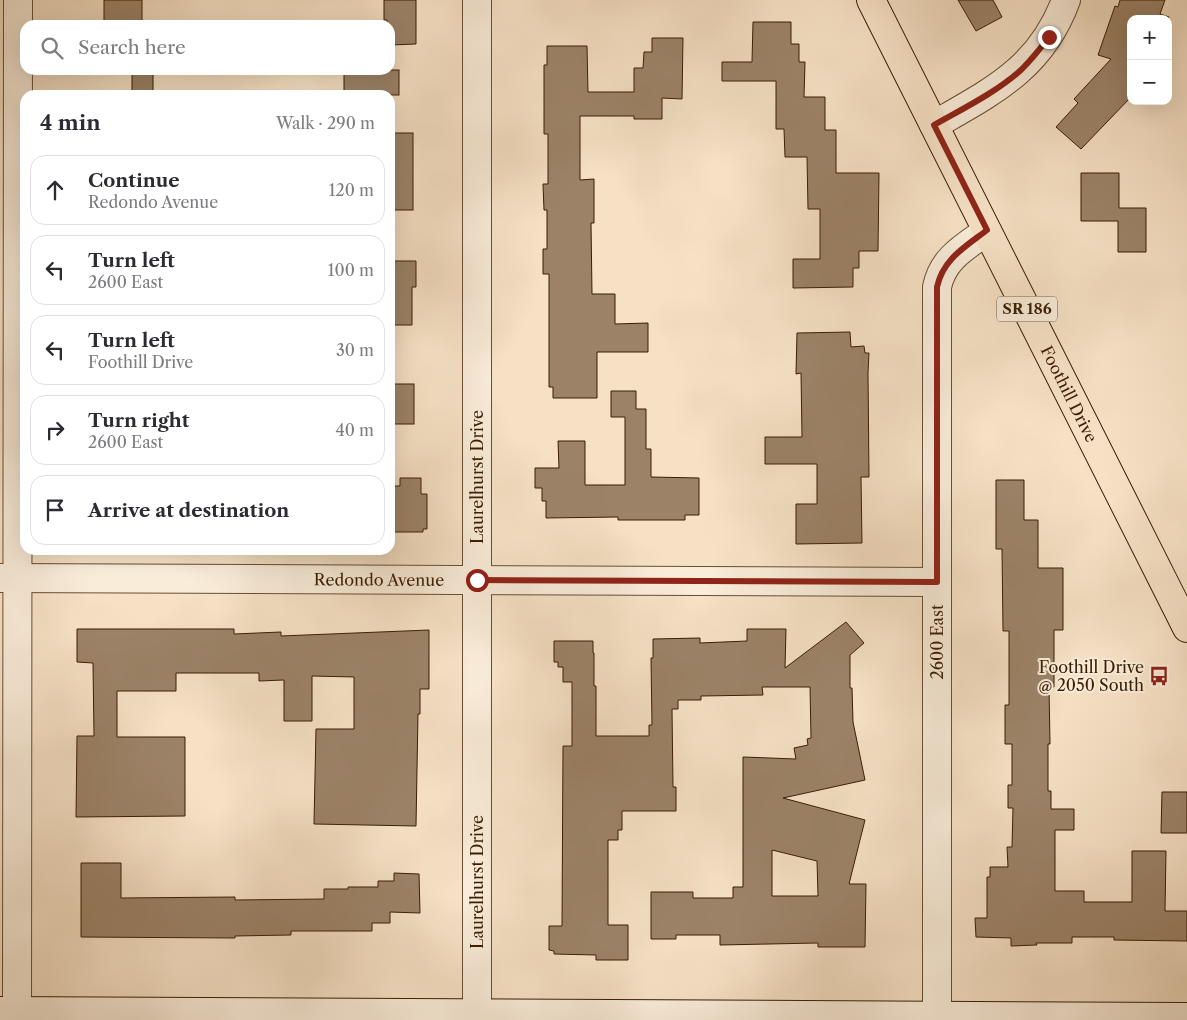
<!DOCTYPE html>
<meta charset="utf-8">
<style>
:root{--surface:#fff;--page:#f7f7f7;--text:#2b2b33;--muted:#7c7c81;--line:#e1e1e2}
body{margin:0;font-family:"Libre Caslon Text",serif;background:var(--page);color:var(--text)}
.controls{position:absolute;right:15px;top:15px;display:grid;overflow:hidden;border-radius:10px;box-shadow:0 5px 20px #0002}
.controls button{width:45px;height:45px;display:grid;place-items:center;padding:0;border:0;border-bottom:1px solid var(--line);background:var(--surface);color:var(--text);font:25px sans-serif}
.stop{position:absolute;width:15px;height:15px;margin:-11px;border:4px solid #8f2418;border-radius:50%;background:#fff}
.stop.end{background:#8f2418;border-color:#fff;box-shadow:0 1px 5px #0008}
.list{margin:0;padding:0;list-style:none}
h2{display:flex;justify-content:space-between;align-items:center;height:65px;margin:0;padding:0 20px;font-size:21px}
h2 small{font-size:16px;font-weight:400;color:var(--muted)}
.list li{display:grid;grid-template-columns:32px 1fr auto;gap:15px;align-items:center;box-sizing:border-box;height:70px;margin:0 10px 10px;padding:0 10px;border:1px solid var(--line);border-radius:15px}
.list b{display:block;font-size:19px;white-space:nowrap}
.list p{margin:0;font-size:16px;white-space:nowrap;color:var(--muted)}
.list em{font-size:16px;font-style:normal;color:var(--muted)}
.icon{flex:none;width:28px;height:28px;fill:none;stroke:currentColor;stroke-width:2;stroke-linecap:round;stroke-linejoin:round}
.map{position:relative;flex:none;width:1187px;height:1020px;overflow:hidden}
.search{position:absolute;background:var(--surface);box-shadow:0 5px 20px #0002;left:20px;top:20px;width:375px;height:55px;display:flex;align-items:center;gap:12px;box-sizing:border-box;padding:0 18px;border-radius:15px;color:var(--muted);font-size:19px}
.panel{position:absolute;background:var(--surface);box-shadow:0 5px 20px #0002;left:20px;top:90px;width:375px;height:465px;border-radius:15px}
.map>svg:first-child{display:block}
.building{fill:#9c8368;stroke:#3a1d03;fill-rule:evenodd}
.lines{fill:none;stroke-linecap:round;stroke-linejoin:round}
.street-casing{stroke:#694e34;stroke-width:30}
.secondary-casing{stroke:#3a1d03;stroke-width:30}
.primary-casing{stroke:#3a1d03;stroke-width:30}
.street{stroke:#f9ecd9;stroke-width:28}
.secondary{stroke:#f9ecd9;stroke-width:28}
.primary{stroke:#f6e1c5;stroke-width:28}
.route{stroke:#8f2418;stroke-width:6}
.labels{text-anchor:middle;stroke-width:4;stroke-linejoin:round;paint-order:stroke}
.shield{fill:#f9ecd9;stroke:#735b43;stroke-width:1}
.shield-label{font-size:15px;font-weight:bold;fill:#3a1d03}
.street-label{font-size:16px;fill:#3a1d03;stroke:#f9ecd9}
.poi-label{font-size:16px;fill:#3a1d03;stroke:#f9ecd9;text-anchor:end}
</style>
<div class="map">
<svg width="1187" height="1020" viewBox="0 0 1187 1020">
<rect width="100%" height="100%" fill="#f6e1c5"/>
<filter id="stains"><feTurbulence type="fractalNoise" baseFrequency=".004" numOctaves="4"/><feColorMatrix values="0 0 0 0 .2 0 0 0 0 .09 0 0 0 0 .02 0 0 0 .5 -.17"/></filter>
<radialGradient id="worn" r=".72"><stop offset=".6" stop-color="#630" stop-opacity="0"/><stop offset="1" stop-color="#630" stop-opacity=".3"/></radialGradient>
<!-- building -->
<g class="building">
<rect x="104" y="0" width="38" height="25"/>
<path d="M384,0H416V44L390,45V25H387V20H384Z"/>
<path d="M958,0H993L1002,17L976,31Z"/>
<path d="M1120,0H1165L1160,14L1169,17L1168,20L1131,19V97L1081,149L1056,127L1078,103L1074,99L1111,59L1098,55L1115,6L1118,7Z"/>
<path d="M753,22H791V44H799V62H805L804,97H825V130H836V173H879L878,251H859V268H853V287L793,288V259H820V209H808L807,157H785L784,129H776V81H722V62H752Z"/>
<path d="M652,38H683L682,99L662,98V119H634V116H580V180L594,179V223H591L592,294H615V324L648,323V352H597V398H553V387H549V274H543V249H547V210H544L543,184H548V134H544V65H547V46H587L588,92H634V68H643L644,52H652Z"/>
<rect x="132" y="70" width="21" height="25"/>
<rect x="344" y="70" width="55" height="25"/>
<rect x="390" y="133" width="23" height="77"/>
<path d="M1081,173H1119V208H1146V252H1118V221H1081Z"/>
<path d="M390,261H416V287H412V325H390Z"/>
<path d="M850,332L851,347L864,346L865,353H869L868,373L869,477H861L862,543L796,544V504H817V464H765V437H802L801,373L796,374L797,333Z"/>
<rect x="390" y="384" width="24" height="40"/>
<path d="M611,391H636V409H646V449H651V477L699,478V515H685V520H618V517L546,518V501H542V488H535V468H559L558,441H585V485H625V417H611Z"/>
<path d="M400,478H421V494H427V529H423V532H393V486H400Z"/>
<path d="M996,480H1024V520H1038V568H1063V630H1054V687H1049L1050,744H1048V791H1051V809H1074V830H1055V891H1084V902H1132V851H1166L1165,911H1187V941L1114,940V937H1072V943H1036L1037,945L1011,946V938L976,937L975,918H987V877H990V867H1008L1007,847H1012L1013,808H1008V785H1012V744H1005V705H1009V631H1003L1002,549H996Z"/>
<path d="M846,622L864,643L850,655V688H852L853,722L865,780L783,798L865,820L849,884H866L865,947H818V943L720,945V935H676V939H651V892H693V898H733V887H743V757L796,759L794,748L808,745L807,739L811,738L810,687H762L763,695L701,696V700H678V709H672L673,787H676V811H622V830H618V840H608V925H628V960H596V955L554,954V951L549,950V926H562L563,746H572V682H563V667H558V662H554V641H593V653H594V686H596V736H649V725H652L651,658H653V639L700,638V643L747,641V629H786L785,668ZM772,850L817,861L818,896H772Z"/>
<path d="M77,629H234V634L281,632V636L429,630V689H420V714H418L416,826L314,824L316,729H354V677L312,676V721H284V680L259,681V673H176V691H117V737H185V816L76,817L77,736H94L93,663L77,662Z"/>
<path d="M1162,792H1187V833H1161Z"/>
<path d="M81,863H121V898L235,897V900L324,899V889H348V887H378V881H394V873L419,874L420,913L390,912V923H372V931H291V935L235,936V938L81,937Z"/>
</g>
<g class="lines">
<defs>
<g id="street">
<path d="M934,125C993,91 1041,68 1066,0"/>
<path id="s1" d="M0,578L937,582"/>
<path d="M17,1011L18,0"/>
<path d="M477,1013V0"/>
<path d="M937,1016V287C943,258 965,247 987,231"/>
</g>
<path id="secondary" d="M0,1011L1187,1017"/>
<g id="primary">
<path id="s2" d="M871,0L1187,628"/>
</g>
</defs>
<!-- street casing -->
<use href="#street" class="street-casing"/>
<!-- secondary casing -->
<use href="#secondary" class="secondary-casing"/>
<!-- primary casing -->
<use href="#primary" class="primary-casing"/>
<!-- street -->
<use href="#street" class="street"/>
<!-- secondary -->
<use href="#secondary" class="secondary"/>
<!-- primary -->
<use href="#primary" class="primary"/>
</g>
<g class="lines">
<!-- route -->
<path class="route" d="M477,580L937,582V287C943,259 965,247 987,230L934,125C964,108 995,93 1021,70C1031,60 1040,49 1049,37"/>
</g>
<!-- icons -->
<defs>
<symbol id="bus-bare" viewBox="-9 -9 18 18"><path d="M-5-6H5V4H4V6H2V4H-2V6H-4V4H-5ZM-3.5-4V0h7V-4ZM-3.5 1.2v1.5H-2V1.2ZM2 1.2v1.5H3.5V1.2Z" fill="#8f2418" stroke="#f9ecd9" stroke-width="2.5" paint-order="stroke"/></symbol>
</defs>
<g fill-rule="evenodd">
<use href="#bus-bare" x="1145" y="662" width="28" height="28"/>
</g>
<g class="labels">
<!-- shield labels -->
<rect class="shield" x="997" y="296.5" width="60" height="25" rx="4"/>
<g class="shield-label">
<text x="1027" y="314">SR 186</text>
</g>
<!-- street labels -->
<g class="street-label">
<text dy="6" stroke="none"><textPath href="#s2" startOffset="441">Foothill Drive</textPath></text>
<text transform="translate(477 477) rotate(-90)" y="6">Laurelhurst Drive</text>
<text dy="6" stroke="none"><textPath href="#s1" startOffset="379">Redondo Avenue</textPath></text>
<text transform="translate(937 642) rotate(-90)" y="6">2600 East</text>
<text transform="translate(477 882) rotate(-90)" y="6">Laurelhurst Drive</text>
</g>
<!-- poi labels -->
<g class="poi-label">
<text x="1144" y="673">Foothill Drive<tspan x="1144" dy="18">@ 2050 South</tspan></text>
</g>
</g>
<rect width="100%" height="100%" filter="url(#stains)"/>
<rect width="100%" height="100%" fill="url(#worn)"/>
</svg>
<div class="controls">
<button>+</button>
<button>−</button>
</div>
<div class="stop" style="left:477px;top:580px"></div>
<div class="stop end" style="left:1049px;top:37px"></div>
<div class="search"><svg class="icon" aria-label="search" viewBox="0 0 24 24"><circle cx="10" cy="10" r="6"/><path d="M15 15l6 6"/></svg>Search here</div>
<section class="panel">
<h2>4 min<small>Walk · 290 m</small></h2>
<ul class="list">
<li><svg class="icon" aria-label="ahead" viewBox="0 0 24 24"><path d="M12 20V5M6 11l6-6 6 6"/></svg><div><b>Continue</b><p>Redondo Avenue</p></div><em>120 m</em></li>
<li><svg class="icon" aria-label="left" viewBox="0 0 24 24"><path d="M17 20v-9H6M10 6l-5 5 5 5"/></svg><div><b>Turn left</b><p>2600 East</p></div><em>100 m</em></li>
<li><svg class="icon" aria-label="left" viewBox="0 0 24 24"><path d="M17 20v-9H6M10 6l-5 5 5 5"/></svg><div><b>Turn left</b><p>Foothill Drive</p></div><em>30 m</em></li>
<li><svg class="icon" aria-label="right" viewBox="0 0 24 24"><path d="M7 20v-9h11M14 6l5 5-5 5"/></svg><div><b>Turn right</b><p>2600 East</p></div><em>40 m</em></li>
<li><svg class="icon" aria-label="arrive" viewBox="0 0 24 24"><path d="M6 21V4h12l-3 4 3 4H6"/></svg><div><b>Arrive at destination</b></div></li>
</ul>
</section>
</div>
